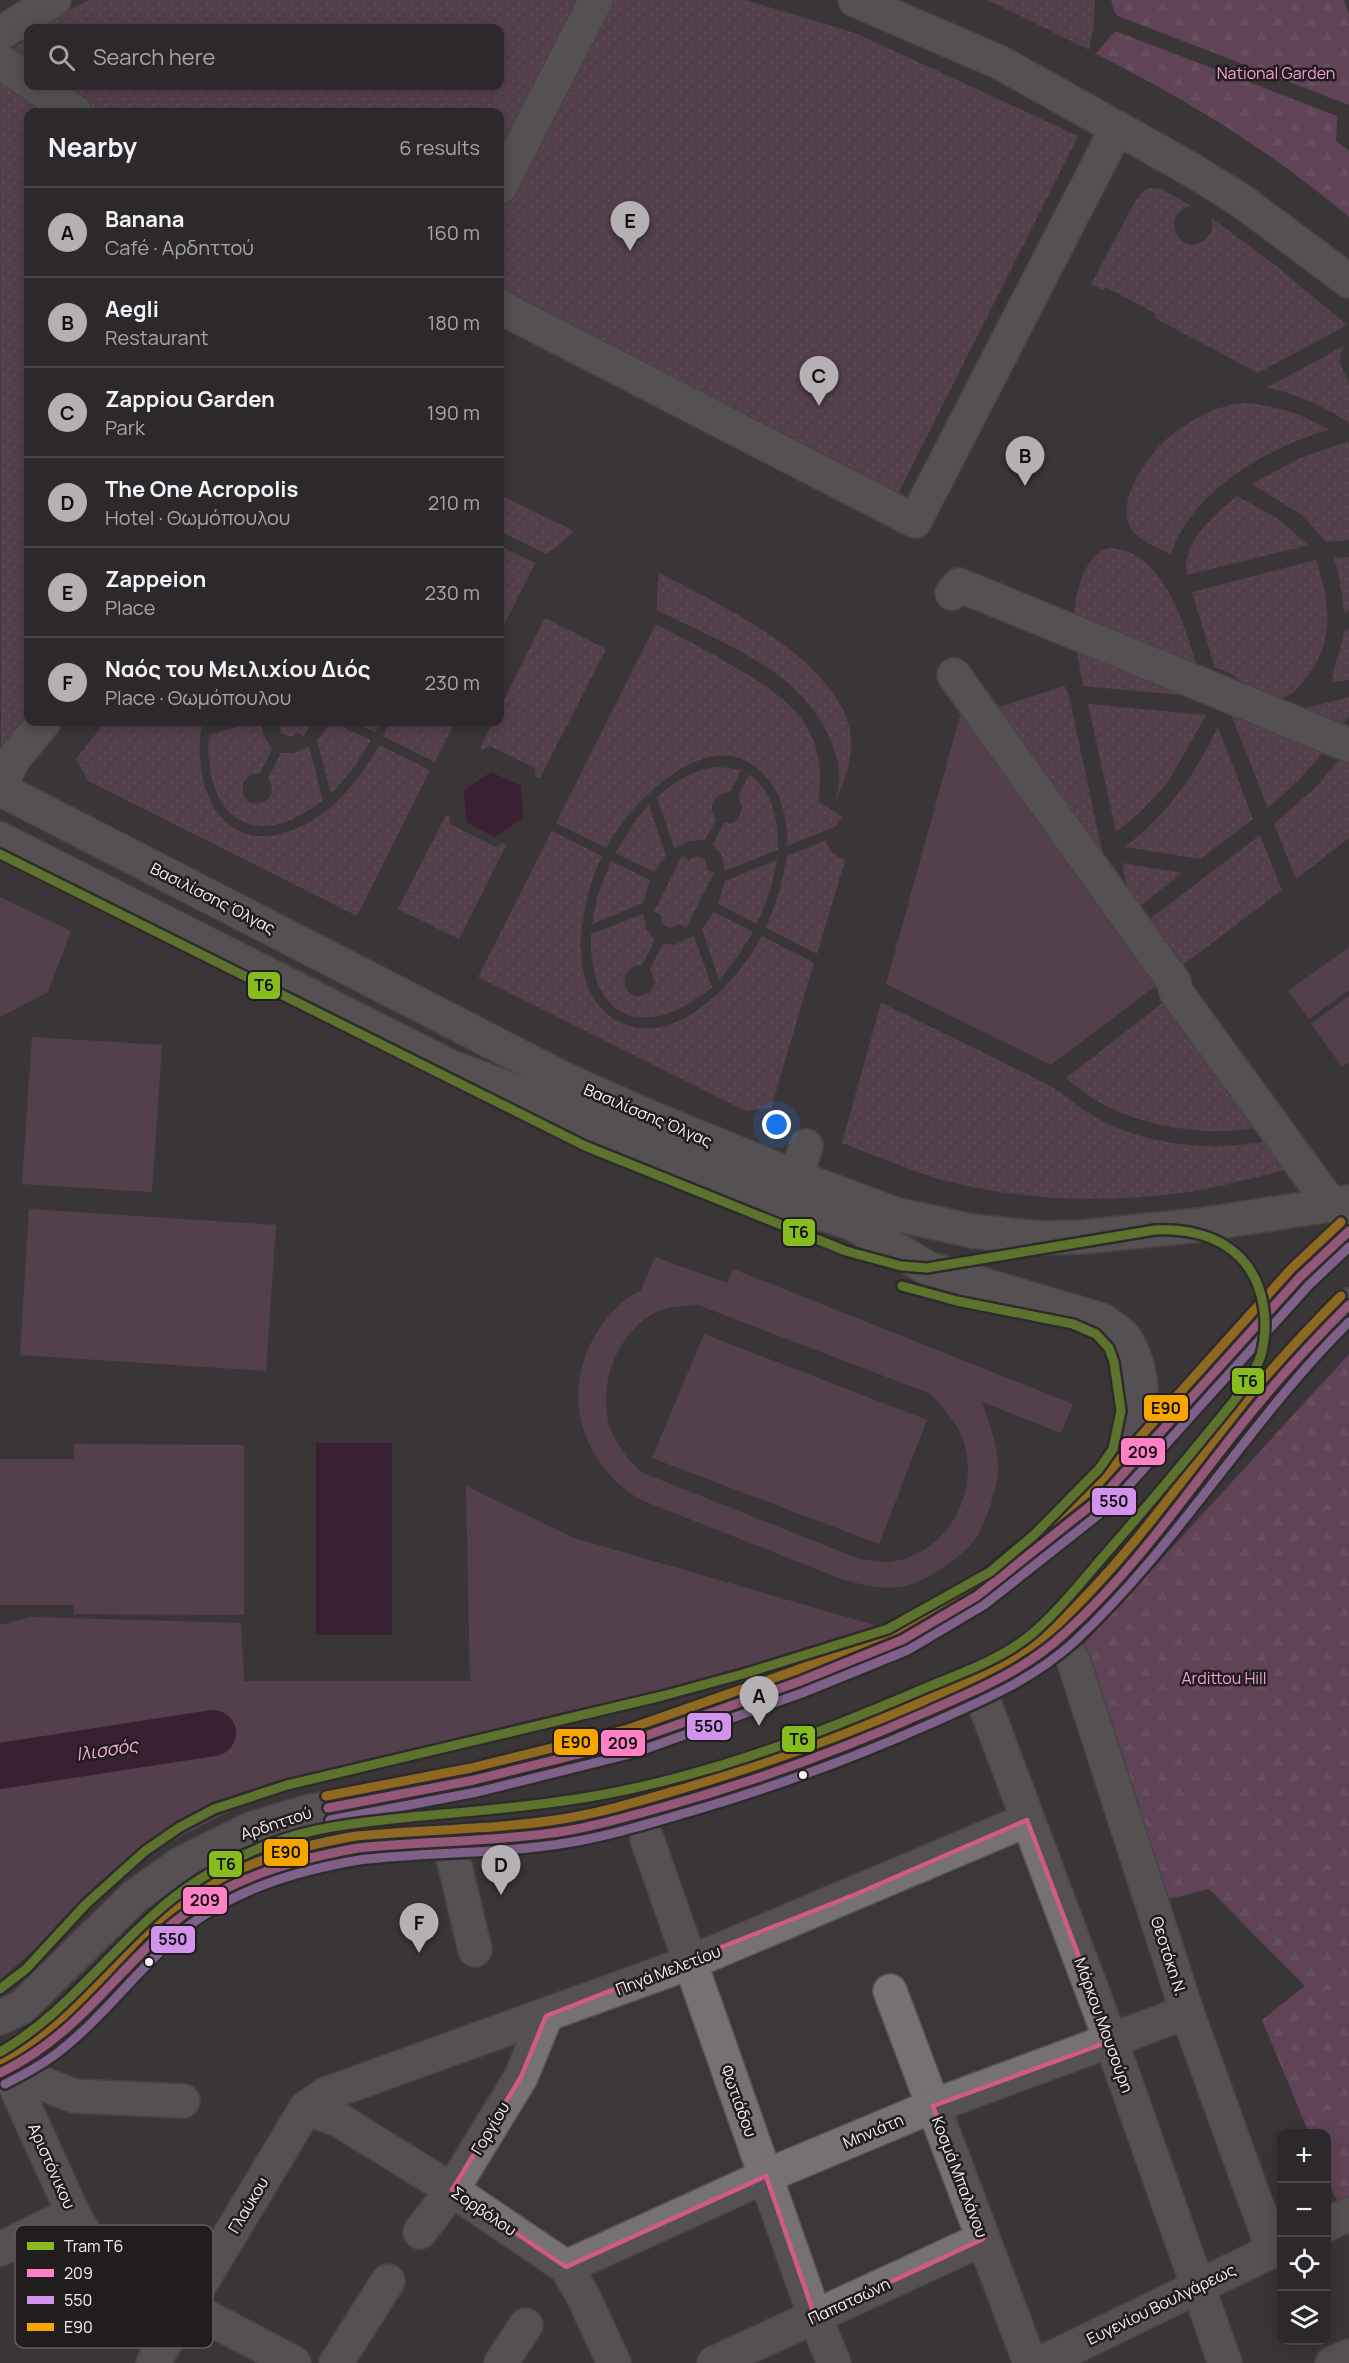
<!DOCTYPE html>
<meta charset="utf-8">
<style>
:root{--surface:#2c282b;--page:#383437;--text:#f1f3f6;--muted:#a6a6a9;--line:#484447;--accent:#b5b0b3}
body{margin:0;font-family:Manrope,sans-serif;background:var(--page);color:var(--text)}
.controls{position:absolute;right:18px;bottom:18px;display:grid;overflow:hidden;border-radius:12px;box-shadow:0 3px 15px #0003}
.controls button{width:54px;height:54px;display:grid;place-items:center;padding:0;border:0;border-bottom:2px solid var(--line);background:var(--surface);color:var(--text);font:30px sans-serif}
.you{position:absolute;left:777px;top:1125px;width:21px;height:21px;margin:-15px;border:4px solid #fff;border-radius:50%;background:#1a73e8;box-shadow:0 0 0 9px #1a73e833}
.badge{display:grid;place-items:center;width:39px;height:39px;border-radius:50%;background:var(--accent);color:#111;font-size:20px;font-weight:700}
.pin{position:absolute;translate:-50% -50px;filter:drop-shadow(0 2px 3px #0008)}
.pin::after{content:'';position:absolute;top:32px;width:21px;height:18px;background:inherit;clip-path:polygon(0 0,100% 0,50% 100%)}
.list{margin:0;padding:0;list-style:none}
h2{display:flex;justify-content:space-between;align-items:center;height:78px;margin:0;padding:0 24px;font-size:26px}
h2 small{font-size:20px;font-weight:400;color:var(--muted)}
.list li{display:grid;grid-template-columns:39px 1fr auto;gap:18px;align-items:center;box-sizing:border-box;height:90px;padding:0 24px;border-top:2px solid var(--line)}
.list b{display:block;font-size:22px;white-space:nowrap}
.list p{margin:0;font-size:20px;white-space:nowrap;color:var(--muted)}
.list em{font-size:20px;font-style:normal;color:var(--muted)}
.icon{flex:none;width:33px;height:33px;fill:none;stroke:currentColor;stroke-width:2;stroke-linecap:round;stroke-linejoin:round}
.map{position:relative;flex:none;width:1349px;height:2363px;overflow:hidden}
.search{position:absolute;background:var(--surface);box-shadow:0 3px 15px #0003;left:24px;top:24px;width:480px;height:66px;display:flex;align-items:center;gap:15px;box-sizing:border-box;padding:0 21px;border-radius:12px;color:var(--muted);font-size:22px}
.panel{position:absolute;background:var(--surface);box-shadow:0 3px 15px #0003;left:24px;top:108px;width:480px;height:618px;border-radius:12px}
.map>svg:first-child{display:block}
.green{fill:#714c64;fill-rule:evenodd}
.forest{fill:url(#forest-firs)}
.garden{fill:url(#garden-dots)}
.water{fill:#39052c}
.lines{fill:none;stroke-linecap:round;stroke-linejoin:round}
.river{stroke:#39052c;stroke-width:46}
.minor-casing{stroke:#595557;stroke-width:36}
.major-casing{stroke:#595557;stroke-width:36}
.minor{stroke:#767274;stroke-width:33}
.major{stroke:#777074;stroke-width:33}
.bus-1-casing{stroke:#211d1f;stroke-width:14}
.bus-2-casing{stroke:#211d1f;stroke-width:14}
.bus-3-casing{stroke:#211d1f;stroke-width:14}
.bus-1{stroke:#ff80c5;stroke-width:9}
.bus-2{stroke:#d193ec;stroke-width:9}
.bus-3{stroke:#f7a600;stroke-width:9}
.tram-1-casing{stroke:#211d1f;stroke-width:14}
.tram-1{stroke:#87bc1f;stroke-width:9}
.marked{fill:none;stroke:#d25989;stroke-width:4.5;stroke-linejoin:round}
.bus-dot{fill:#f7f1f4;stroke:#211d1f;stroke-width:2}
.labels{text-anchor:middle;stroke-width:5;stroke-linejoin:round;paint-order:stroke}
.park-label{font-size:16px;fill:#fa9cd8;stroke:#211d1f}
.street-label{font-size:16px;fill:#f7f1f4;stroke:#211d1f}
.water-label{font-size:18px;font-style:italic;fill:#f5aada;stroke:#211d1f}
.key{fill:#211d1f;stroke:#615d5f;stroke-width:1.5}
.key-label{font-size:16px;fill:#f7f1f4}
.line-badge{stroke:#211d1f;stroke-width:2}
.pale-badge-label{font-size:16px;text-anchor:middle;font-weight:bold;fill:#111}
</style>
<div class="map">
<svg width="1349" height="2363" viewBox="0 0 1349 2363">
<defs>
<pattern id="forest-firs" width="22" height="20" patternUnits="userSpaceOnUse" patternTransform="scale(1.5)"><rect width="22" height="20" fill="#8e537a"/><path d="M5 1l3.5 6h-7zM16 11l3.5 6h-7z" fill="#9f6c8e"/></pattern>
<pattern id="garden-dots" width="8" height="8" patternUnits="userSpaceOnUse" patternTransform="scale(1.5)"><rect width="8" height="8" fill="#714c64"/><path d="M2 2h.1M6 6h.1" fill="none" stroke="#86667b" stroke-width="1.8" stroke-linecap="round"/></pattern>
</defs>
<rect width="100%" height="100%" fill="#3b3639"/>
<!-- green -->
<g class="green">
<path d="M962,709L1159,983L1051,1065L886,984Z"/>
<path d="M0,897L71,931L48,992L0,1017Z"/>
<path d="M1349,947V990L1309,1019L1288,991Z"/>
<path d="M1349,996V1062L1342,1067L1311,1024Z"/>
<path d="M32,1037L162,1045L152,1192L22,1184Z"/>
<path d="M29,1209L276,1225L266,1371L20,1355Z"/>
<path d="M655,1257L727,1283L733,1269L1073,1404L1061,1433L982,1402C990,1427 997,1441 998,1468C998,1487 985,1527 973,1542C958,1559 923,1584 900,1587C879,1590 861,1584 841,1579L639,1499C631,1493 621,1487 614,1479C577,1441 568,1390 591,1343C603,1320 619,1301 641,1290ZM698,1305L931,1394C943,1408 956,1421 963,1439C981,1493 948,1553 891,1562C881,1563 869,1560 859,1559L643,1473C631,1463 621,1451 614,1437C592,1394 616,1328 661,1310C672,1306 686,1306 698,1305Z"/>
<path d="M704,1334L927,1420L879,1544L652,1458Z"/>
<path d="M74,1444L244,1445V1615L74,1614L73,1605H0V1459H74Z"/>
<path d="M466,1486L574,1538L888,1629L753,1671L272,1789L132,1862L0,1980V1625L31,1617L241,1623L244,1681H470Z"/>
</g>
<!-- forest -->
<g class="forest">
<path d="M1111,0H1344L1349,14V105L1118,16L1114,11Z"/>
<path d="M1115,31L1337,116L1336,141L1349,151V217C1270,151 1188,100 1096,54Z"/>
<path d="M1349,1354V2213C1323,2192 1327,2164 1326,2134L1309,2133L1262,2020L1305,1986L1209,1889L1169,1899L1081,1647Z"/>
</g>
<!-- garden -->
<g class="garden">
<path d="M90,0H745L855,33L1078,136L892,506L500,306V112H28V715L1,751L0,58L28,38V86H500V28H43L73,8Z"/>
<path d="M988,0H1095L1094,25L1089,50Z"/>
<path d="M1151,188L1161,189L1191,206C1157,213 1181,259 1205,240C1212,234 1213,226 1211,218L1275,265L1347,325L1258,373L1155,318L1156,314L1106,287L1103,290L1091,284L1136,200L1145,190Z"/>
<path d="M1344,346C1334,367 1345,367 1349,383C1349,394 1349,411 1349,423C1324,406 1296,393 1266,388Z"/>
<path d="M1245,403C1275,405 1303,414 1329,430C1269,446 1190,492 1171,554C1158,548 1137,540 1130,527C1115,498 1152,449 1174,433C1194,418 1220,404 1245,403Z"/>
<path d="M1347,442L1349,444V540L1326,542L1302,515L1252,484L1300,458Z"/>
<path d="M500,495L574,531L559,545L546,554L500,531Z"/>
<path d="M1237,496L1280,520L1308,545L1187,575C1179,545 1216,513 1237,496Z"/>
<path d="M500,546L535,563L500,633Z"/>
<path d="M1108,548C1165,548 1187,632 1199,674L1074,623C1074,598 1082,557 1108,548Z"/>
<path d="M1349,557V610L1344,613L1340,581L1334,558Z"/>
<path d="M1316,560C1330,602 1336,643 1305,679C1301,684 1295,692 1289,695C1282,699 1270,700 1262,702C1247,689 1235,671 1215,668L1192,592Z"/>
<path d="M659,573C719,604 820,651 846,717C857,744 848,776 835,801C843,779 839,760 830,739C800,669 720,642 657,610V591Z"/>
<path d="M545,618L606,649L540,778L536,776L535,768L490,746L484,749L480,748L493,722H500V708Z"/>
<path d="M656,624C686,640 716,655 745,673C798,705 828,735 818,801L842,817L835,827L787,846C788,822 783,796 766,777C714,716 631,801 606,848L556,823Z"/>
<path d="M1349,629V680L1333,682C1330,674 1343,645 1344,631Z"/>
<path d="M1075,642L1191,696L1083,686Z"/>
<path d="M1065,686L1069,696L1105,865L993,709Z"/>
<path d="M1349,697V716L1339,732L1291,712Z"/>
<path d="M1088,704L1206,715L1168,782L1141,811L1116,832Z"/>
<path d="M1227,704L1329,746L1299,780L1268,808Z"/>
<path d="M105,722H202C189,798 231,869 313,820C342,802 363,774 379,745L430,770L357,916L88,781L76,759Z"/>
<path d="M252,722H261L263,734L272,749L260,773L251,774L243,782V795L250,803C267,807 278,793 268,778L281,753H295L309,746L323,800C255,855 203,818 209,735Z"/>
<path d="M275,722H312L304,736L297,733L290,737L281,733L279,723Z"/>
<path d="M332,722L371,740L356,765L331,794L317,740Z"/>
<path d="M354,722H380L375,732Z"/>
<path d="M390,722H455L435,762L383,736Z"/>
<path d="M1218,727L1253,819L1200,859L1125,847C1171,811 1192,778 1218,727Z"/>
<path d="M1345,752L1349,754V838L1296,879L1274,824L1316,787Z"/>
<path d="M720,767L741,770L730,792C714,793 707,806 716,820L705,840L688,841L674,849L657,797C675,781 696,768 720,767Z"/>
<path d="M749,774C774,792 778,821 778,850L725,871L722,856L713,844L724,823H733C742,816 745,806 738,797Z"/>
<path d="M649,805L666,856L654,872L615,853L636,820Z"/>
<path d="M446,815L450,817V824L496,847L502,843L506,845L459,939L398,909Z"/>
<path d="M552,831L602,856C581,901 563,985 613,1018C670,1056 738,982 762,936L814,963L771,1108L746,1111L478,977Z"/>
<path d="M1260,835L1282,890L1179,968L1146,922Z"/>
<path d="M827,840L826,843L832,852L845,861L817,954L766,928L780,890L787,856Z"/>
<path d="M682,856L689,860C698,853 708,858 707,870L714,873L686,928L680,924L669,928L662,923L661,915L654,912Z"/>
<path d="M777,860L771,888L757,924L718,904L725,881Z"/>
<path d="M611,861L650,880L643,903L592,924L597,897Z"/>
<path d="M1122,863L1182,873L1136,909L1130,900Z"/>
<path d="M714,912L753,932L738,956L719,980L702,929Z"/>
<path d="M643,914L646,929L655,940L642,965C621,965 618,992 638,997L650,992L655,983L650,969L663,944L674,945L694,936L712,987C648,1041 588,1023 591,934Z"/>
<path d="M1170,997L1263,1127C1212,1136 1156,1130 1108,1107C1093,1100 1079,1088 1066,1078Z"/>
<path d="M881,1003C937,1030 994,1057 1050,1086C1067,1095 1081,1110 1099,1119C1151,1147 1216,1152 1273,1140L1293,1168C1256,1177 1219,1188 1181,1193C1109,1202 1034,1201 963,1185C922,1176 882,1158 842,1143Z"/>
</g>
<!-- water -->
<g class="water">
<path d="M491,772L521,786L523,818L495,837L466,822L464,790Z"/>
<rect x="316" y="1443" width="76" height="192"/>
</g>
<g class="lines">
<!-- river -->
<path class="river" d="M0,1766L213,1733"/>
<defs>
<g id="minor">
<path d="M855,0L1001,63L1192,170L1243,202L1349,281"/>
<path d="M0,34L54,0"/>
<path d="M0,61L28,81"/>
<path d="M35,86L75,112"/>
<path d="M500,187L596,0"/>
<path d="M500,307L915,521L1117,128"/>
<path d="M952,593L959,585L1349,745"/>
<path d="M954,675L1174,982L1176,992L1331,1205"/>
<path d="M0,786L14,758L44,722"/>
<path d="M0,789L566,1080L649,1117L796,1177L895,1214L972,1231L1040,1238L1082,1237L1199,1225L1349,1202"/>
<path d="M0,839L449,1066L525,1095L631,1141L787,1203L852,1223L927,1268L1102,1320C1109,1326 1119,1331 1124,1337C1130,1344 1133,1354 1136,1362C1148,1401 1137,1439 1121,1474"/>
<path d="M796,1177L806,1146"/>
<path d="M1073,1659L1187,2012L1273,2250"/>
<path d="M979,1689L1111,2041L1225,2363"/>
<path d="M647,1839L815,2317L834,2363"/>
<path d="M449,1841L475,1950"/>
<path d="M890,1991L1030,2363"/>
<path d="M8,2070L73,2213L89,2241L188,2307L294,2363"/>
<path d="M8,2070L74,2096L183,2101"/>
<path d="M306,2108L339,2120L452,2190L566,2267L582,2294L614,2363"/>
<path d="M1326,2225L1349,2214"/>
<path d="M420,2232L452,2190L521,2077L546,2016"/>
<path d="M0,2249L73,2213"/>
<path d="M566,2267L766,2176L933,2106L1187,2012"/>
<path d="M153,2363L306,2108L326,2094L689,1963L1027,1820"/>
<path d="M336,2363L388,2281"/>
<path d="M501,2363L526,2325"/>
<path d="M714,2363L983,2239"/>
<path d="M1041,2363L1282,2246"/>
<path d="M1332,2363L1349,2356"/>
</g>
<g id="major">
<path d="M0,2018L22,2007L135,1896L182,1863L253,1828L307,1812L474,1780L631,1741L798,1682L902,1640L977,1596L1104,1495L1300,1277L1349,1231"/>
<path d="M0,2073C71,2045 115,1973 171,1925C198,1901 235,1884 269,1869C279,1865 290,1863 300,1860C376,1839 456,1843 534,1835C569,1832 604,1824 637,1814C739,1787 847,1749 943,1705C987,1685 1033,1665 1068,1631C1172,1532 1243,1403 1349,1305"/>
</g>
</defs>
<!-- minor casing -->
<use href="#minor" class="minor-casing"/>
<!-- major casing -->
<use href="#major" class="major-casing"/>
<!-- minor -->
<use href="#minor" class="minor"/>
<!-- major -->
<use href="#major" class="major"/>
<defs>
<g id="bus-1">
<path d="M328,1808L474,1780L631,1741L798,1682L902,1640L977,1596L1104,1495L1300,1277L1349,1231"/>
<path d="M0,2073C76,2036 110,1978 171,1925C223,1880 291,1860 358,1848C425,1841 493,1842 559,1832C595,1827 629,1816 663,1807C753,1782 841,1750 926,1712C975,1691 1026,1670 1065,1633C1133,1572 1185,1495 1242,1424C1275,1382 1311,1343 1349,1305"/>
</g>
<g id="bus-2">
<path d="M330,1820L477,1792L634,1753L802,1693L908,1650L984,1605L1112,1504L1309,1285L1349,1247"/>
<path d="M5,2084C23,2075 40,2066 56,2054C102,2019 136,1971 180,1933C231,1890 295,1871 359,1860C428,1852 498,1854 566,1843C609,1836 651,1823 692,1811C774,1787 854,1758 932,1723C982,1701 1034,1679 1075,1641C1178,1545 1249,1421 1349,1322"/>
</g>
<g id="bus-3">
<path d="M326,1796L471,1768L628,1729L794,1671L897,1629L970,1586L1096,1486L1291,1269L1341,1222"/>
<path d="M0,2060C58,2031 96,1982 140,1937C201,1877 274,1850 356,1836C425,1829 494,1830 562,1819C605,1812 647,1799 688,1787C768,1763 845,1735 921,1702C969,1680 1020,1660 1059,1623C1124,1562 1175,1489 1230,1420C1264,1376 1301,1336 1341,1296"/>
</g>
</defs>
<!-- bus-1 casing -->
<use href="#bus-1" class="bus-1-casing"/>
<!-- bus-2 casing -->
<use href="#bus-2" class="bus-2-casing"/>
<!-- bus-3 casing -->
<use href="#bus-3" class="bus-3-casing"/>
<!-- bus-1 -->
<use href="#bus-1" class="bus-1"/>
<!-- bus-2 -->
<use href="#bus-2" class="bus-2"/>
<!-- bus-3 -->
<use href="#bus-3" class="bus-3"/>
<defs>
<g id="tram-1">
<path d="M0,854L585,1146L846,1251L901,1266L927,1268L1155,1230C1210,1228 1256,1250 1264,1310C1266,1325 1265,1340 1261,1355C1255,1373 1244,1388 1233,1402C1190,1455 1147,1507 1102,1558C1080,1584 1058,1611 1033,1633C1001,1660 961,1673 923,1689C809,1738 693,1782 570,1800C517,1808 464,1812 411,1817C365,1822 318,1826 275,1842C229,1859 187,1883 151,1917C100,1963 61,2017 0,2052"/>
<path d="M0,1989L26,1969L86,1904L145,1851L180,1827L214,1809L287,1785L662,1696L743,1674L888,1629L990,1572L1034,1535L1099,1469L1113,1449L1121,1411L1114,1362L1109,1348L1096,1334L1073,1324L957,1301L902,1286"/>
</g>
</defs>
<!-- tram-1 casing -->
<use href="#tram-1" class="tram-1-casing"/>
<!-- tram-1 -->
<use href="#tram-1" class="tram-1"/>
</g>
<!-- marked area -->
<path d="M0 0H1349V2363H0ZM1027,1820L1111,2041L933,2106L983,2239L815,2317L766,2176L566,2267L452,2190L521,2077L546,2016L854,1895Z" fill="#3b3639" fill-opacity=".55" fill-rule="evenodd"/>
<path class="marked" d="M1027,1820L1111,2041L933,2106L983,2239L815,2317L766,2176L566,2267L452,2190L521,2077L546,2016L854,1895Z"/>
<!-- markers -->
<g class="bus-dot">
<circle cx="803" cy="1775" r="5"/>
<circle cx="149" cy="1962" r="5"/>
</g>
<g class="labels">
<!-- park labels -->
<g class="park-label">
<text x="1276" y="79">National Garden</text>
<text x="1224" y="1684">Ardittou Hill</text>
</g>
<!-- street labels -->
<g class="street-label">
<text transform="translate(213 898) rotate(27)" y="6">Βασιλίσσης Όλγας</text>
<text transform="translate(648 1115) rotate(23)" y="6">Βασιλίσσης Όλγας</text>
<text transform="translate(276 1823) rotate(-18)" y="6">Αρδηττού</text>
<text transform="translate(1169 1956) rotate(72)" y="6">Θεοτόκη Ν.</text>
<text transform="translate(668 1970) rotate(-21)" y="6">Πηγά Μελετίου</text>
<text transform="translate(1104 2025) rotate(70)" y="6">Μάρκου Μουσούρη</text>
<text transform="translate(739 2101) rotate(70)" y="6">Φωτιάδου</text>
<text transform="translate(490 2128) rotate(-59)" y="6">Γοργίου</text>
<text transform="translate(873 2131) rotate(-23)" y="6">Μηνιάτη</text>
<text transform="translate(52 2166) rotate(66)" y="6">Αριστόνικου</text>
<text transform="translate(960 2177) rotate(69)" y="6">Κοσμά Μπαλάνου</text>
<text transform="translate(248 2205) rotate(-59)" y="6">Γλαύκου</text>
<text transform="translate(484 2211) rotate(34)" y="6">Σορβόλου</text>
<text transform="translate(849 2301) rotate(-25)" y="6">Παπατσώνη</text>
<text transform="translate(1161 2304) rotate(-26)" y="6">Ευγενίου Βουλγάρεως</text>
</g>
<!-- water labels -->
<g class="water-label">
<text transform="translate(107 1750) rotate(-9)" y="6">Ιλισσός</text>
</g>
</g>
<!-- legend -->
<rect x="15" y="2225" width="198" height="123" rx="9" class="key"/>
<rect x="27" y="2242" width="27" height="8" fill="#87bc1f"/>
<rect x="27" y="2269" width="27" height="8" fill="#ff80c5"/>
<rect x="27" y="2296" width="27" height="8" fill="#d193ec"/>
<rect x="27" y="2323" width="27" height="8" fill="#f7a600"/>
<g class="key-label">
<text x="64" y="2252">Tram Τ6</text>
<text x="64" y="2279">209</text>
<text x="64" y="2306">550</text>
<text x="64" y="2333">Ε90</text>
</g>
<g class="line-badge">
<rect x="247" y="971" width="34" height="29" rx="6" fill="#87bc1f"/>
<rect x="782" y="1218" width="34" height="29" rx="6" fill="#87bc1f"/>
<rect x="1231" y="1367" width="34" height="28" rx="6" fill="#87bc1f"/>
<rect x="1143" y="1394" width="46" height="28" rx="6" fill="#f7a600"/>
<rect x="1120" y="1437" width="46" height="29" rx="6" fill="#ff80c5"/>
<rect x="1091" y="1487" width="46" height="29" rx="6" fill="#d193ec"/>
<rect x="686" y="1712" width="46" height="29" rx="6" fill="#d193ec"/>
<rect x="781" y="1725" width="35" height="28" rx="6" fill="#87bc1f"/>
<rect x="553" y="1728" width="46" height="28" rx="6" fill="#f7a600"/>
<rect x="600" y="1729" width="46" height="28" rx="6" fill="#ff80c5"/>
<rect x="263" y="1838" width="46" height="29" rx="6" fill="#f7a600"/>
<rect x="208" y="1850" width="35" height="28" rx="6" fill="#87bc1f"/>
<rect x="182" y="1886" width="46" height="29" rx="6" fill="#ff80c5"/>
<rect x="150" y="1925" width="46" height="29" rx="6" fill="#d193ec"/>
</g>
<g class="pale-badge-label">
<text x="264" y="991">Τ6</text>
<text x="799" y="1238">Τ6</text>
<text x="1248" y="1387">Τ6</text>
<text x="1166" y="1414">Ε90</text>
<text x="1143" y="1458">209</text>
<text x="1114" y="1507">550</text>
<text x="709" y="1732">550</text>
<text x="799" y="1745">Τ6</text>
<text x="576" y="1748">Ε90</text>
<text x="623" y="1749">209</text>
<text x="286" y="1858">Ε90</text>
<text x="226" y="1870">Τ6</text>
<text x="205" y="1906">209</text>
<text x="173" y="1945">550</text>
</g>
</svg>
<div class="controls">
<button>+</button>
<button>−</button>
<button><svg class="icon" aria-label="locate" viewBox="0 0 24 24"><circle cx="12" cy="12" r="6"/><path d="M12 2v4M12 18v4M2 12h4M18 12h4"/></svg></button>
<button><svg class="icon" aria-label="layers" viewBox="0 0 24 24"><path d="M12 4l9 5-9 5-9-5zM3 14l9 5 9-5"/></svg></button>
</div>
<div class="you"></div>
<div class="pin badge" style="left:759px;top:1726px">A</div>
<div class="pin badge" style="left:1025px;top:486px">B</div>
<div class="pin badge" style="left:819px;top:406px">C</div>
<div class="pin badge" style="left:501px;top:1895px">D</div>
<div class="pin badge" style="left:630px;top:251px">E</div>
<div class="pin badge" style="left:419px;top:1953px">F</div>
<div class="search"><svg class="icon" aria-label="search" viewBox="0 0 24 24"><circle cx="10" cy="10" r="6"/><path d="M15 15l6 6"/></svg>Search here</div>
<section class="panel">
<h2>Nearby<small>6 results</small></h2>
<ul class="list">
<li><span class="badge">A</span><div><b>Banana</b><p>Café · Αρδηττού</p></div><em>160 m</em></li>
<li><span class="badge">B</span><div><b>Aegli</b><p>Restaurant</p></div><em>180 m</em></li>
<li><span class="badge">C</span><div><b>Zappiou Garden</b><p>Park</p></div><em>190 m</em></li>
<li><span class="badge">D</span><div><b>The One Acropolis</b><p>Hotel · Θωμόπουλου</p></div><em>210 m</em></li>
<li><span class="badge">E</span><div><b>Zappeion</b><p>Place</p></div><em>230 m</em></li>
<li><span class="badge">F</span><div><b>Ναός του Μειλιχίου Διός</b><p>Place · Θωμόπουλου</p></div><em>230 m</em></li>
</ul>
</section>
</div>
